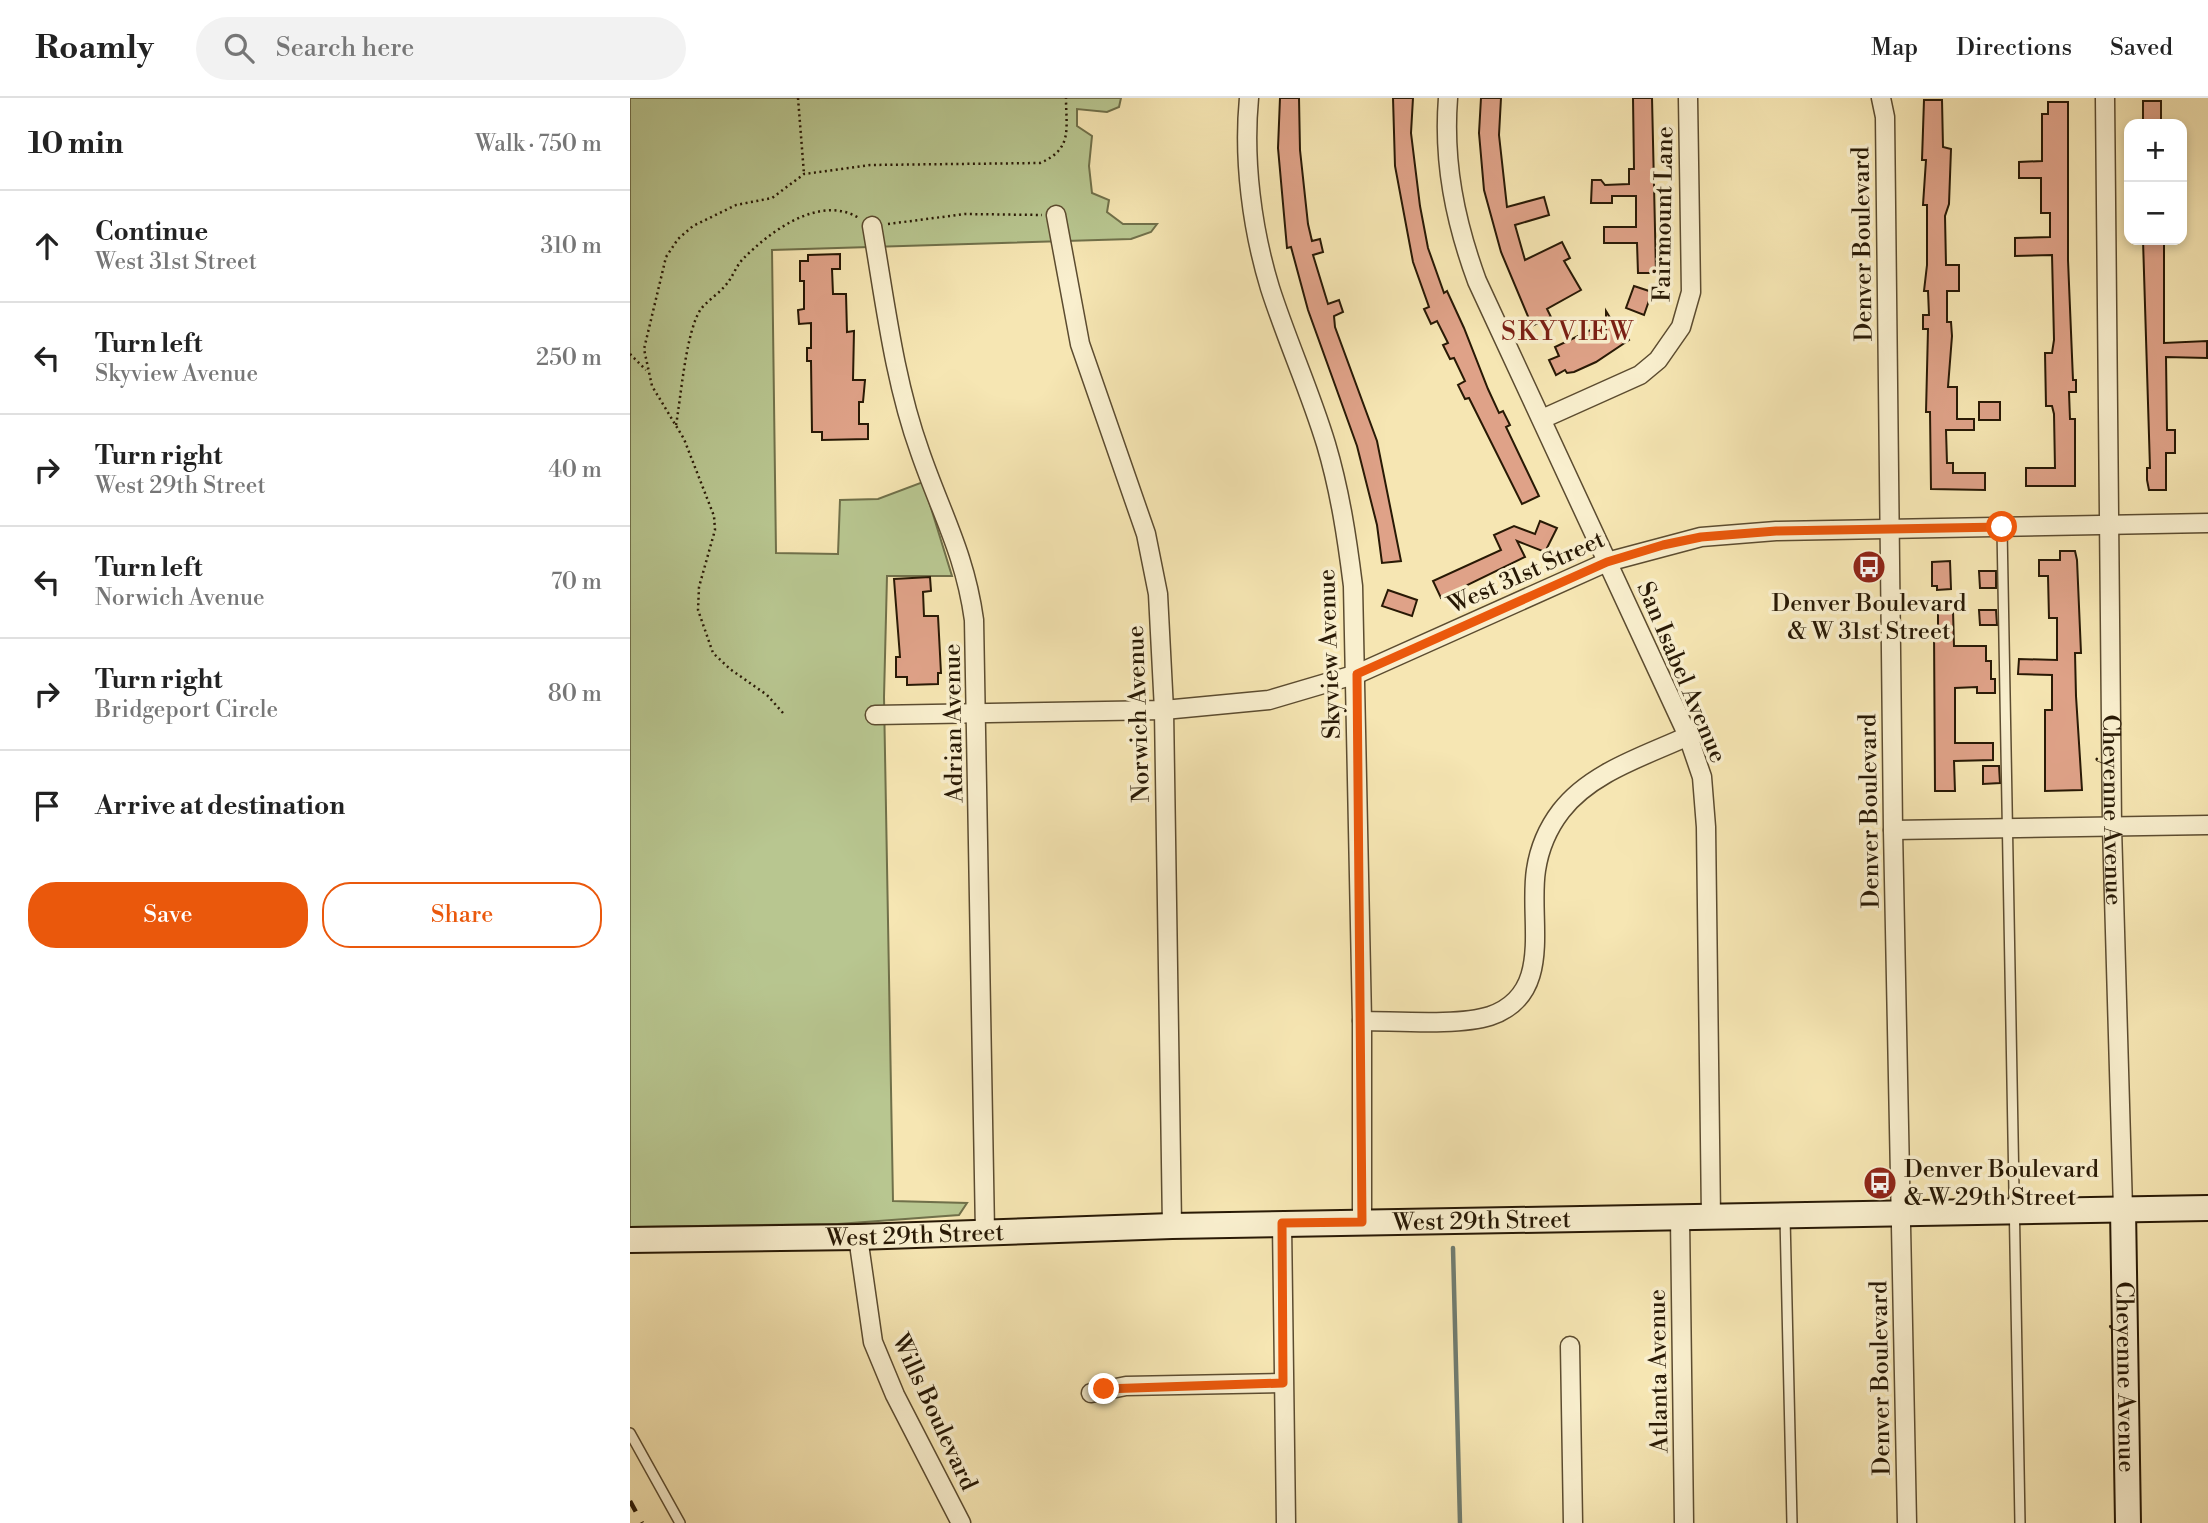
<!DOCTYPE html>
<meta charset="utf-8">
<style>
:root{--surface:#fff;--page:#f2f2f2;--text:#222;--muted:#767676;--line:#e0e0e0;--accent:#ea580c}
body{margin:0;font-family:"Libre Bodoni",serif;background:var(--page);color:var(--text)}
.controls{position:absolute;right:21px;top:21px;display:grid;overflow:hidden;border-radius:14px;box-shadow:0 4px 10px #0003}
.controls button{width:63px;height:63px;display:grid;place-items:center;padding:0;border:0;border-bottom:2px solid var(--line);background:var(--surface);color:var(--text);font:35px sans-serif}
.stop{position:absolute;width:21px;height:21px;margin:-16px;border:5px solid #ea580c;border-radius:50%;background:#fff}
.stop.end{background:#ea580c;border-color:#fff;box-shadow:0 2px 7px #0008}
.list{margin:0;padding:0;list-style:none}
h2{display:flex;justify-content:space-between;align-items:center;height:91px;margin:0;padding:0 28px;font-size:30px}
h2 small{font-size:23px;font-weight:400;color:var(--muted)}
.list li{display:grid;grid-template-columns:46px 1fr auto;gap:21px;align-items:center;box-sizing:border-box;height:112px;padding:0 28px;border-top:2px solid var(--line)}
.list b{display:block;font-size:26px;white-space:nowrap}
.list p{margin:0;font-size:23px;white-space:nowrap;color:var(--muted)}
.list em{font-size:23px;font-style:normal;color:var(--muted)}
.actions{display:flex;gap:14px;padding:21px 28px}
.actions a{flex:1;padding:16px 0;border:2px solid var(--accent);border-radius:28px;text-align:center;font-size:24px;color:var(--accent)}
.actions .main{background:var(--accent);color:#fff}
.icon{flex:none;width:38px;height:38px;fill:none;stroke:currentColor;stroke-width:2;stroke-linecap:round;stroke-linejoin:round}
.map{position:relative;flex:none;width:1578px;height:1425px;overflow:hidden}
header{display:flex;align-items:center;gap:42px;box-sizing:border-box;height:98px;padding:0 35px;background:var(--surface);border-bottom:2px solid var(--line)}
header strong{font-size:33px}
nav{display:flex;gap:38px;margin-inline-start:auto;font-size:24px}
.search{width:490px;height:63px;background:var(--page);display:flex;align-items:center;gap:18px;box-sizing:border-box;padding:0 24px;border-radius:38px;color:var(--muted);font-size:26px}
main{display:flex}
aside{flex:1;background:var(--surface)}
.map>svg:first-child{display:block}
.green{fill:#b8c690;stroke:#70704a;stroke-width:2}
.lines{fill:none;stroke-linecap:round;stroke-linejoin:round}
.stream{stroke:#707b6f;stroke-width:4.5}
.building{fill:#dfa288;stroke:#281905;stroke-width:2}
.lane-casing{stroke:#5c4c30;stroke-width:12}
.street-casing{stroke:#5c4c30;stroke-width:21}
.secondary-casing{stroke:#281905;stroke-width:28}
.path{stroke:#281905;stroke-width:2.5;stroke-dasharray:2 3.5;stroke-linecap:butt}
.lane{stroke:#f9efce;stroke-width:9}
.street{stroke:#f9efce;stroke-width:18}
.secondary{stroke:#f9efce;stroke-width:24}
.rail{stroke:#281905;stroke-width:4.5;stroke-dasharray:12 12;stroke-linecap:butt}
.route{stroke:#ea580c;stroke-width:9}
.labels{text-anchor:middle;stroke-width:7;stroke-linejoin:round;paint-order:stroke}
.street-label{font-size:24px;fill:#281905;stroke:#f9efce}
.poi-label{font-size:24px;fill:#281905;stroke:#f9efce}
.neighbourhood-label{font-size:26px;letter-spacing:2px;fill:#7a1f14;stroke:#f9efce}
</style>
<header>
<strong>Roamly</strong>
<div class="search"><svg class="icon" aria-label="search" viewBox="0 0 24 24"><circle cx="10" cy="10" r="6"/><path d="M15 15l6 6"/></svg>Search here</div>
<nav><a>Map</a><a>Directions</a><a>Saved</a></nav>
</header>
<main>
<aside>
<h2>10 min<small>Walk · 750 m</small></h2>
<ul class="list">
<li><svg class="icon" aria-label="ahead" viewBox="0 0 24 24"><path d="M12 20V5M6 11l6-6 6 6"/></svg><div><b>Continue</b><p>West 31st Street</p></div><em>310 m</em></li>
<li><svg class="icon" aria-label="left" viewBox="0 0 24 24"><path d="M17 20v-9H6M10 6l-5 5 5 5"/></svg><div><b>Turn left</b><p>Skyview Avenue</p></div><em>250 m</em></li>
<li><svg class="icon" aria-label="right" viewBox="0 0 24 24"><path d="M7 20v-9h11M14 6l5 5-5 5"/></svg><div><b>Turn right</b><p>West 29th Street</p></div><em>40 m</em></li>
<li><svg class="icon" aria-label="left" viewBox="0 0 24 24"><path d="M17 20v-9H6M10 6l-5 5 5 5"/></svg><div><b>Turn left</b><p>Norwich Avenue</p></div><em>70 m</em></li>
<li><svg class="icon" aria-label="right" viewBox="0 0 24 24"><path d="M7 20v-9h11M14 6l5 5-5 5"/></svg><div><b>Turn right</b><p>Bridgeport Circle</p></div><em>80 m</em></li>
<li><svg class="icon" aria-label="arrive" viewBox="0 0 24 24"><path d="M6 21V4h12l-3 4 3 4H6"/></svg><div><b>Arrive at destination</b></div></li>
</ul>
<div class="actions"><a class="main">Save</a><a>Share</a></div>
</aside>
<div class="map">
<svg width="1578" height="1425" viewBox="0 0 1578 1425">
<rect width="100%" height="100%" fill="#f6e6b3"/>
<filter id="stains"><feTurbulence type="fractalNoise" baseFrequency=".00286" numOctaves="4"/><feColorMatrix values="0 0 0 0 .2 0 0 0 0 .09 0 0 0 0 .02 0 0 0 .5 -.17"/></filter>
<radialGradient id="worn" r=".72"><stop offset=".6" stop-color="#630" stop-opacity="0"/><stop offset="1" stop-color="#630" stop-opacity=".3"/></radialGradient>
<!-- green -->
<path class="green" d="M0,0H491L489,9L477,14L447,11V28L462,38L459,68L462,95L479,102L477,114L493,126H527L521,134L501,141L142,152L146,455L208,456L210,402L248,401L293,384L322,478H257L254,599L263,1103L337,1105L329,1117L208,1126L0,1129Z"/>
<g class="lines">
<!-- stream -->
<path class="stream" d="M823,1150L830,1425"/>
</g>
<!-- building -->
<g class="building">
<path d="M650,0H669L670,52L678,126L682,143L690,141L693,154L683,157L698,206L709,202L713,214L704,218L705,229L747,343L771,463L752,465L747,427L727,348L678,212L661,149L657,150L648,50Z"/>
<path d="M763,0H783L781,35L790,108L798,150L814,195L817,193L834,230L858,291L869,315L873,313L880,327L876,329L909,398L892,406L839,300L835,301L828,287L835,283L824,260L820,261L813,247L818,245L807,223L801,226L794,211L799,209L783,164L765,68Z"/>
<path d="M851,0H871L869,37L877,109L914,99L919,117L885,127L895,162L932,144L940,160L934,163L951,192L917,211L921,219L902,228L871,154L854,92L849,35Z"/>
<path d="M1003,0H1022L1026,175H1008L1007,145H974V129H1006V98H982V105H961L962,82H971L975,87L999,86V71H1004Z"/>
<path d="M1294,2H1312L1313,49L1321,51L1319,106L1315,118L1316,167H1329V193H1317V224H1321L1322,238L1318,289H1327V321H1344V332H1316L1317,365H1323V375H1355V392L1301,391L1300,314H1296L1298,231H1293V217H1299L1298,193H1294L1297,167V107H1293L1296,62H1292Z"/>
<rect x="1513" y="3" width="18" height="23"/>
<path d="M1418,4H1438V162L1443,282H1446V294H1439L1440,321H1445V388H1396V370H1425L1424,316L1422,308H1416L1415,255H1422L1424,242L1422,157L1385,158V140L1420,139V115H1411V80H1389V64L1412,63V16H1418Z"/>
<path d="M1513,142H1534V245L1577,243V260L1536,259L1537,332H1545V355H1536V392H1519L1517,382V370H1520Z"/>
<path d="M210,156V171H202L203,196H216L217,234L224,233L223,282H235L233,304H229V326H238V341L192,342V334H182L181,263H177V250H181V225L169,226L168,212L174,211V183H170V163H178V157Z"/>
<path d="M1004,188L1022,194L1014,217L996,210Z"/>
<path d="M976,213L988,233L990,228L999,242L966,264L944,274L937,275L935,272L926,277L919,262L929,258L925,249L971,227L976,236Z"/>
<rect x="1349" y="304" width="21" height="18"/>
<path d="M910,423L927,430L915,454L887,443L895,459L811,500L803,483L871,452L864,437L884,428L905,436Z"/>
<path d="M1430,453H1445L1447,462L1451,555H1445L1446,598L1452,692L1415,693V612H1422V577L1388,576L1389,561L1427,562V520H1419L1418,478H1409V462H1430Z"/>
<path d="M1320,463L1321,491L1307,492V488H1302V464Z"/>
<path d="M1349,473H1366V490H1350Z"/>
<path d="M300,479L301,493L293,494L294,518H308L311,575H308V586L277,587V579H266V559H270L264,481Z"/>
<path d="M758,492L787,502L782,518L752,508Z"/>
<path d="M1308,512H1323L1324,548H1356V563H1361V581H1365V595H1347V589L1325,590V645H1363V662L1324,663L1325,693H1305L1304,532H1308Z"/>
<path d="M1349,512H1366L1367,527H1350Z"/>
<path d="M1353,668H1369L1370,685L1353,686Z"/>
</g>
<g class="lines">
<defs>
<g id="lane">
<path d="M1372,430L1390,1425"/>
<path d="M1155,1119L1162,1425"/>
<path d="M0,1335L50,1425"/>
</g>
<g id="street">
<path d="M619,0C613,62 622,131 640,190C657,243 680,293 696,346C710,393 717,440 723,488L732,923V1124"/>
<path d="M818,0C813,64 825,123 847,183L1058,638L1072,679L1076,729L1081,1119"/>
<path d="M1251,0L1255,19L1263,732L1277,1425"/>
<path id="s1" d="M1475,0L1482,729L1493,1111"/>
<path d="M426,117L450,246L516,436L528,496L534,612L542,1128"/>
<path d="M242,128C255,203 264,282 290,354C311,415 335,456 344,522L355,1134"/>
<path d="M912,321L1010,277L1028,262L1051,229L1061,194L1058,0"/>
<path d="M245,617L534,612L639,602L727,576L977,464L1071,439L1146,433L1578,425"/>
<path d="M1263,732L1578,727"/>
<path d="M732,923C766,923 829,928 860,918C925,896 898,822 906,772C909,752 918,730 931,713C961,674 1015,658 1058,638"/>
<path d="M1050,1120L1054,1425"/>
<path d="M652,1126L656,1425"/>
<path d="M228,1139L243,1244L265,1297L331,1425"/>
<path d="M940,1248L943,1425"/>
<path d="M461,1295L496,1288L653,1285"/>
</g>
<g id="secondary">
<path id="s2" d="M1493,1111L1498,1425"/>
<path id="s3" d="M0,1142L228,1139L542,1128L1578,1110"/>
</g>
</defs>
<!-- lane casing -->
<use href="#lane" class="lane-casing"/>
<!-- street casing -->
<use href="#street" class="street-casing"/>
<!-- secondary casing -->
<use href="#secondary" class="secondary-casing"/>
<!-- path -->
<g class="path">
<path d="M168,0L174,76"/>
<path d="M258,126L335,116L412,117"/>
<path d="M0,256L16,272"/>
<path d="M46,327C51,299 56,232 71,211C77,203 87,197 94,189C102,181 105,170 112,162C140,133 190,96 229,120"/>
<path d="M153,615L137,597L100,571L83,555L68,512L69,489L85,432L84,418L54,341L22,288L14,251L36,159L48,141L63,128L106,107L142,100L174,76L240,67L410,65C443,51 436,31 436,0"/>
</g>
<!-- lane -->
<use href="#lane" class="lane"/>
<!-- street -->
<use href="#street" class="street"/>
<!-- secondary -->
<use href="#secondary" class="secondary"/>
<!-- rail -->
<path class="rail" d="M0,1403L12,1425"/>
</g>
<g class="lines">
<!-- route -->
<path class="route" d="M474,1291L653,1285L652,1125L732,1124L727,576L977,464L1033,447L1071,439L1146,433L1372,429"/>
</g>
<!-- icons -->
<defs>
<symbol id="bus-disc" viewBox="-11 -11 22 22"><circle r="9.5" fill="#8f2418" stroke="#f9efce"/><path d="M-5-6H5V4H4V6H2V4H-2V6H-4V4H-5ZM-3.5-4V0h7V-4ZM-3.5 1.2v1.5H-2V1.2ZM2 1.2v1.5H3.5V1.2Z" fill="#fff"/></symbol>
</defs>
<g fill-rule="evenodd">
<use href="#bus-disc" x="1220" y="450" width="38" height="38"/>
<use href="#bus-disc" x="1231" y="1066" width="38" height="38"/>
</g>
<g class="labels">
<!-- street labels -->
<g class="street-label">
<text transform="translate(1033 116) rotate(-89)" y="8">Fairmount Lane</text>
<text transform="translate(1232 146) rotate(-91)" y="8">Denver Boulevard</text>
<text transform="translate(896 474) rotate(-24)" y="8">West 31st Street</text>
<text transform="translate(699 556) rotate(-92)" y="8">Skyview Avenue</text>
<text transform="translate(1052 574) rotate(67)" y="8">San Isabel Avenue</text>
<text transform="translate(508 616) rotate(-92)" y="8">Norwich Avenue</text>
<text transform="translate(323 625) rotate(-91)" y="8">Adrian Avenue</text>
<text transform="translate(1239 713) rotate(-91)" y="8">Denver Boulevard</text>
<text dy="8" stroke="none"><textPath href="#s1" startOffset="712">Cheyenne Avenue</textPath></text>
<text dy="8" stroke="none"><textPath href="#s3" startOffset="852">West 29th Street</textPath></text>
<text dy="8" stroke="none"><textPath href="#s3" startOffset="285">West 29th Street</textPath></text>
<text transform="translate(1028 1273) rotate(-91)" y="8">Atlanta Avenue</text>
<text dy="8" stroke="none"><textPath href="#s2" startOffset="168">Cheyenne Avenue</textPath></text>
<text transform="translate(1250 1280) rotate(-91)" y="8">Denver Boulevard</text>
<text transform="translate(305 1314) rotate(65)" y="8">Wills Boulevard</text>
</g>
<!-- poi labels -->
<g class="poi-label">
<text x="1239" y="513">Denver Boulevard<tspan x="1239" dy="28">&amp; W 31st Street</tspan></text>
<text x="1274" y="1079" text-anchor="start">Denver Boulevard<tspan x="1274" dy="28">&amp; W 29th Street</tspan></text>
</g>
<!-- neighbourhood labels -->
<g class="neighbourhood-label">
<text x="938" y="242">SKYVIEW</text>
</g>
</g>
<rect width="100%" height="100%" filter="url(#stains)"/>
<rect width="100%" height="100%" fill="url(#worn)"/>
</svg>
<div class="controls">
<button>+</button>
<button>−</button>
</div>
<div class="stop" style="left:1372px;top:429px"></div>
<div class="stop end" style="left:474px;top:1291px"></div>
</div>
</main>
